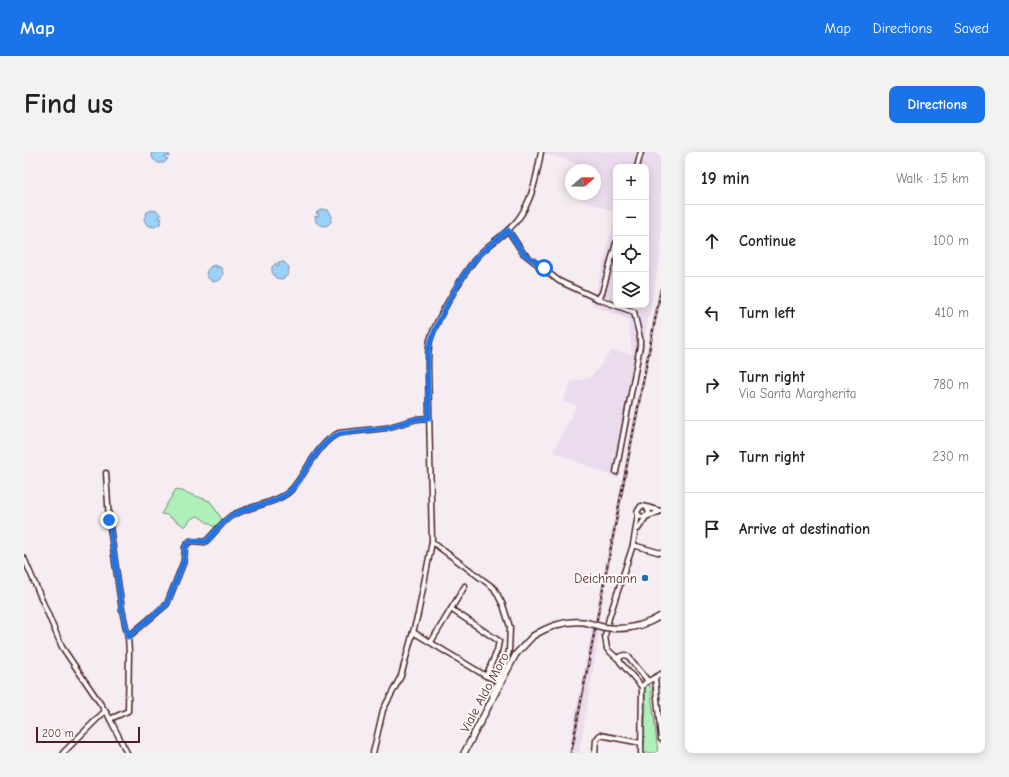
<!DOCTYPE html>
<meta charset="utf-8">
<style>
:root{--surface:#fff;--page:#f2f2f2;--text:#222;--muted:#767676;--line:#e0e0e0;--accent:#1a73e8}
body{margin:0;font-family:"Comic Neue",sans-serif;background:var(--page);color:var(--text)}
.controls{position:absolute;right:12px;top:12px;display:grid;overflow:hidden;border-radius:8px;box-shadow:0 2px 10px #0003}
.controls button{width:36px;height:36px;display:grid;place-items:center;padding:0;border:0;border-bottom:1px solid var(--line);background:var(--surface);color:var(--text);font:20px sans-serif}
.compass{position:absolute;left:541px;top:12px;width:36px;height:36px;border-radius:50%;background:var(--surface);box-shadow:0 2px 10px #0003;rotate:70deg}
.scale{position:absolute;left:12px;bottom:10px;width:104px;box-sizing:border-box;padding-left:4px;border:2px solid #4a1f2b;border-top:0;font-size:11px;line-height:14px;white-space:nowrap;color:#4a1f2b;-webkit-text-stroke:3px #fdfcf7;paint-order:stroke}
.stop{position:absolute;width:12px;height:12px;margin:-9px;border:3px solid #1a73e8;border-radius:50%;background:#fff}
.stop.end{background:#1a73e8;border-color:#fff;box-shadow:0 1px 4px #0008}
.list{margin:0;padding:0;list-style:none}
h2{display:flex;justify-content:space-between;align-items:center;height:52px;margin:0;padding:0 16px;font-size:17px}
h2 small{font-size:13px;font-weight:400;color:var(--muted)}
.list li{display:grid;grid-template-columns:26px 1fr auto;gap:12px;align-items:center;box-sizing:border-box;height:72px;padding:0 16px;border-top:1px solid var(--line)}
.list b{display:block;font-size:15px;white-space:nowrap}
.list p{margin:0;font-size:13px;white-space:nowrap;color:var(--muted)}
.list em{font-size:13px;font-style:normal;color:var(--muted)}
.icon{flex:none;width:22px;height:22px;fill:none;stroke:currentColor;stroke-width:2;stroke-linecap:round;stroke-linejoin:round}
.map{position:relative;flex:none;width:637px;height:601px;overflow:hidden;border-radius:8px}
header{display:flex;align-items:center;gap:24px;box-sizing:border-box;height:56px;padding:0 20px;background:var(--accent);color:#fff}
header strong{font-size:19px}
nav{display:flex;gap:22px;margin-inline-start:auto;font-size:14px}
.intro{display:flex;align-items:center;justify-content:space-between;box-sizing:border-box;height:96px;padding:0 24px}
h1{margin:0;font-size:28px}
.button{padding:10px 18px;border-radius:8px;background:var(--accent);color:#fff;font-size:14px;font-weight:700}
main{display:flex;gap:24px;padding:0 24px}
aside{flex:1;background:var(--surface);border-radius:8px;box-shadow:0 2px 10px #0003}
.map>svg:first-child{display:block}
.built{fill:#ebdced}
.green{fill:#adf0ba;stroke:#7c8872}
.water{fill:#9bd2fa;stroke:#7b8aa7}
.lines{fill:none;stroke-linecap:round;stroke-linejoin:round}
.minor-casing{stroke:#4a1f2b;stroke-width:7}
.major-casing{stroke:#4a1f2b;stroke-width:8}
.minor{stroke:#fdfcf7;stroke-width:4}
.major{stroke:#fdfcf7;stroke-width:5}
.rail-casing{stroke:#4a1f2b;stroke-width:2.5}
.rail{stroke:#fdfcf7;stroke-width:1;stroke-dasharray:3;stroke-linecap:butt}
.major-bridge-casing{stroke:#4a1f2b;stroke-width:8;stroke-linecap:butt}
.major-bridge{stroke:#fdfcf7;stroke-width:5}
.route{stroke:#1a73e8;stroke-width:5}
.poi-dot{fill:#1f6fb2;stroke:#fdfcf7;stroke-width:1.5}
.labels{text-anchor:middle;stroke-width:3.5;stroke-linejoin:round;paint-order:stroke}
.poi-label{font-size:13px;fill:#4a1f2b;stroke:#fdfcf7;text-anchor:end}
.street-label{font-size:13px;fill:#4a1f2b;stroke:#fdfcf7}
</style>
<header>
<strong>Map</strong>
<nav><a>Map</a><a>Directions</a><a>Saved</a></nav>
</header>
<div class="intro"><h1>Find us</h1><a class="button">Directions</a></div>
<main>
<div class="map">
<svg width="637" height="601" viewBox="0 0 637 601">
<rect width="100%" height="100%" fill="#f5edf2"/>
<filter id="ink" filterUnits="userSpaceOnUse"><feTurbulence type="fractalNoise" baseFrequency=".025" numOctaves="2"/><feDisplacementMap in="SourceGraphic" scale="8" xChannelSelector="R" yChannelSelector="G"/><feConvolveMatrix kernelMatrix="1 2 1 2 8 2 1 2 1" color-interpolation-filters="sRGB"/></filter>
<g filter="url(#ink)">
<!-- built -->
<g class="built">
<path d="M515,0H637V100L594,326L529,300L553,253L539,250L547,230L567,225L588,198L608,202L604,167L568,153L592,63V153H622V15H592V60L557,48V42H571V18H560V14Z"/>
<path d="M568,475L576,477L559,579L555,601H544Z"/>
</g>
<!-- green -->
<g class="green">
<path d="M152,337L186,349L199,369L192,376L174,364L168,366L161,375L143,363L137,362Z"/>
<path d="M623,533H625L629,538L627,540L634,601H619L622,555L620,536Z"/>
</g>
<!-- water -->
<g class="water">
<path d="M127,0H145V5L141,4V6L144,7L140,11H134L129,7Z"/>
<path d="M298,57L304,58L308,64L307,70L302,74L296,73L292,70L291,64L294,65L295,63L292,61Z"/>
<path d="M128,58L133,59L137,63L134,64V66H138L136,72L130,75L123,73L120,67L123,60Z"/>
<path d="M254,110H260L265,115L264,123L258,127L252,126L248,120V115L252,111L253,114L255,113Z"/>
<path d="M193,113L192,116H194L195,114L198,117L199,123L196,128L189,130L184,126L182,120L187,114Z"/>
</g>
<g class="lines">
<defs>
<g id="minor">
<path d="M613,15L617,0"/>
<path d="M484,78L499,101L535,129L574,147L578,141L592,91"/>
<path d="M574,147L610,160L616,186V194L592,320"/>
<path d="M82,321L85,368L98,458L104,485"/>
<path d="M623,356L625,360L623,364L616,365L613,360L617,354C624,354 630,358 637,359"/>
<path d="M614,377L622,365L635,360"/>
<path d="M408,390L470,436L479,453L486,475L485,499L482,510L468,542L469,546"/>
<path d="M609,393L637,401"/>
<path d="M0,406L38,495L84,563L103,601"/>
<path d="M427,457L475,489L473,499L462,524"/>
<path d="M389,480L462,524L469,527L475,525"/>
<path d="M407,490L441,434"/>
<path d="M595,508L583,497L581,484L585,466L609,393L614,362"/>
<path d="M631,526L637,587"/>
<path d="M618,535L621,531L637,522"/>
<path d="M86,567L104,559L105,500L104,485L143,452L160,409L161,395L166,389L181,390C190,382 197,371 207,364C226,353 254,352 268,337C282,321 295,289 315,281L362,276L393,267L405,266"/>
<path d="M39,601L81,559"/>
<path d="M349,601L359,558L377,524L394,462L408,390L404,215C404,206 404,197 406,188C411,170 440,120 453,105C466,90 486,81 497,63C509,44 513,23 517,0"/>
<path d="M571,601L572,588L576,583L617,591"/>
<path d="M617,601L618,535L596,510L595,505L601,503L604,504L624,529"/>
</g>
<path id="major" d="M440,601L492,502L509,484"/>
</defs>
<!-- minor casing -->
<use href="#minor" class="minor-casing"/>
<!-- major casing -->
<use href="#major" class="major-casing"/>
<!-- minor -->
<use href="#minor" class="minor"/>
<!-- major -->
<use href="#major" class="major"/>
<defs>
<path id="rail" d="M547,601L637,137"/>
</defs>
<!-- rail casing -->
<use href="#rail" class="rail-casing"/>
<!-- rail -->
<use href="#rail" class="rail"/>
<defs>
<path id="major-bridge" d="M509,484C523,475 542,468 559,470C568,471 577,476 586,476C604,478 622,473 637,464"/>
</defs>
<!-- major-bridge casing -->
<use href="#major-bridge" class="major-bridge-casing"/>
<!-- major-bridge -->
<use href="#major-bridge" class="major-bridge"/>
</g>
</g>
<g class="lines" filter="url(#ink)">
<!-- route -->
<path class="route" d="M85,368L98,458L104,485L143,452L160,409L161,395L166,389L182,390C190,382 197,371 207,364C226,353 254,353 268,337C282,321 295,289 315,282L362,276L393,267L405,266C405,245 402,222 404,201C406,180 439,120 454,104C463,95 474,87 484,78L499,101L520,116"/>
</g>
<!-- markers -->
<circle class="poi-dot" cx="621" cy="426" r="4"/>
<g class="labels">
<!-- poi labels -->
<g class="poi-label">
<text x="613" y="431">Deichmann</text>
</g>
<!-- street labels -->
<g class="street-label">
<text transform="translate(460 540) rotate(-62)" y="5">Viale Aldo Moro</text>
</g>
</g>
</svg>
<div class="controls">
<button>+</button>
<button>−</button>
<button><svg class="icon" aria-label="locate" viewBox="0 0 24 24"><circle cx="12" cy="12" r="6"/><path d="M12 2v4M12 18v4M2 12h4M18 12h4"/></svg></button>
<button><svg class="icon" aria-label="layers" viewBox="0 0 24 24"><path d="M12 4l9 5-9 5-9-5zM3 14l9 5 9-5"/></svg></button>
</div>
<svg class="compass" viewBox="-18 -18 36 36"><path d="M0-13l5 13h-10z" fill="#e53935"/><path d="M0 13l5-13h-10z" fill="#767676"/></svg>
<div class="scale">200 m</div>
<div class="stop" style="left:520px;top:116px"></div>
<div class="stop end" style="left:85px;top:368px"></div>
</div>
<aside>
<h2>19 min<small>Walk · 1.5 km</small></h2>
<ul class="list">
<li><svg class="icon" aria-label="ahead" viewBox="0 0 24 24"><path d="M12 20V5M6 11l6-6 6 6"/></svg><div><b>Continue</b></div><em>100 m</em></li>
<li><svg class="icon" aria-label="left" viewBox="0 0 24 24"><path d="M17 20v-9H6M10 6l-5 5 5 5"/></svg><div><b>Turn left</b></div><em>410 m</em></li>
<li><svg class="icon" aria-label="right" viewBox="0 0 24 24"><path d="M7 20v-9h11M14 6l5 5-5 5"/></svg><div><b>Turn right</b><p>Via Santa Margherita</p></div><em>780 m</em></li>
<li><svg class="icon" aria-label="right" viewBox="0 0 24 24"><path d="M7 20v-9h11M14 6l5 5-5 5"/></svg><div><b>Turn right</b></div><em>230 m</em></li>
<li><svg class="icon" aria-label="arrive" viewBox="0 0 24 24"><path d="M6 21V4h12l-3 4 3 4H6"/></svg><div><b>Arrive at destination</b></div></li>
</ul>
</aside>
</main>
